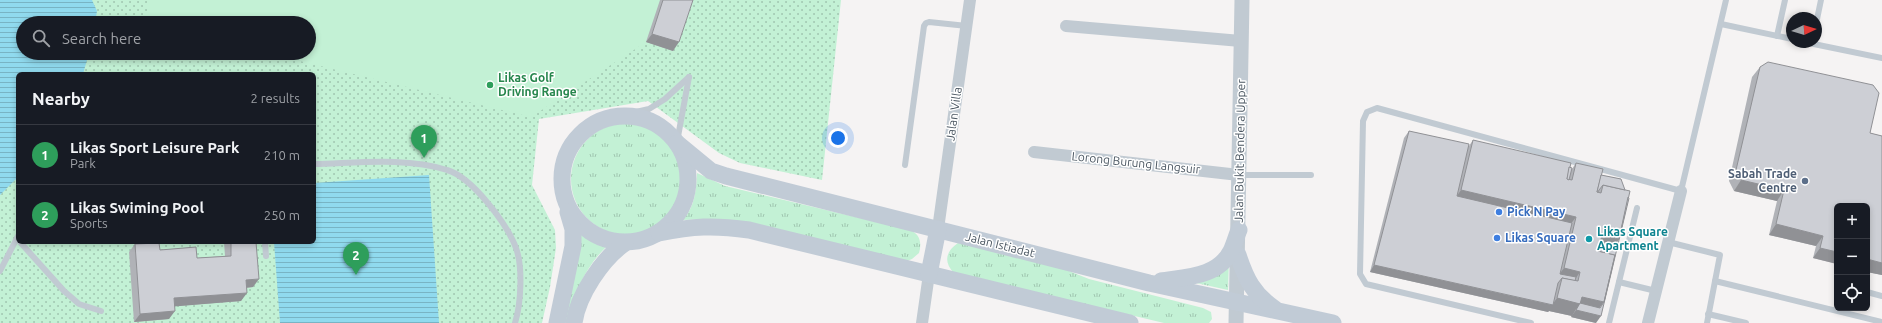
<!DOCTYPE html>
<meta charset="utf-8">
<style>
:root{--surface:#171b24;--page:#242831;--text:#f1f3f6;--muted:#9ea1a6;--line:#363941;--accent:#1a73e8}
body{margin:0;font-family:Ubuntu,sans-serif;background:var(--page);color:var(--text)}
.controls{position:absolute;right:12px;bottom:12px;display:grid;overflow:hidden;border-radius:6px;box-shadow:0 2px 6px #0003}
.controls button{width:36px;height:36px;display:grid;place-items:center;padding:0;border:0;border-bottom:1px solid var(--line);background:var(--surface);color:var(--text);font:20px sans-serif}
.compass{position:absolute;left:1786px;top:12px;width:36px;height:36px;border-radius:50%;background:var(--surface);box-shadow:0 2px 6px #0003;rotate:86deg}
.you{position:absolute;left:838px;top:138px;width:14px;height:14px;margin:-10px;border:3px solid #fff;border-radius:50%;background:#1a73e8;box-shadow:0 0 0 6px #1a73e833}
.badge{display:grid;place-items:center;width:26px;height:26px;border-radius:50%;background:var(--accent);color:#fff;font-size:13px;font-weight:700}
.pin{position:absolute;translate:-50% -33px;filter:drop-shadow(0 1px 2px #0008)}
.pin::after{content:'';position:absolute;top:21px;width:14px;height:12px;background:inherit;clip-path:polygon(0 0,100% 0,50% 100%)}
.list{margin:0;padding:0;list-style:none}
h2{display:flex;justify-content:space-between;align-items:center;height:52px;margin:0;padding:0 16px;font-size:17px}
h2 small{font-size:13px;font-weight:400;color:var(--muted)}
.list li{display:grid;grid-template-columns:26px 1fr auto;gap:12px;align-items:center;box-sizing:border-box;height:60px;padding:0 16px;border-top:1px solid var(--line)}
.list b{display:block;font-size:15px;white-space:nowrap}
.list p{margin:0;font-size:13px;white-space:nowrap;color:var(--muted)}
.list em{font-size:13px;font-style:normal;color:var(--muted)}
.icon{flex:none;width:22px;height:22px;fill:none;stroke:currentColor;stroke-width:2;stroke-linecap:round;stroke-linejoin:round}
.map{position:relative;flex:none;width:1882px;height:323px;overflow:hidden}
.search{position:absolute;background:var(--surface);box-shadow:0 2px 6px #0003;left:16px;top:16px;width:300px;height:44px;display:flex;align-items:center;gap:10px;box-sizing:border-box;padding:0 14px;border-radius:22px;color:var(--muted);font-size:15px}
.panel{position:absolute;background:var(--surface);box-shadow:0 2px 6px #0003;left:16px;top:72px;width:300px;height:172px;border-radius:6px}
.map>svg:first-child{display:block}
.grass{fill:url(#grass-tufts)}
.park{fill:url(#park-dots);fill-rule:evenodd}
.garden{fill:#c3f1d5}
.water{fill:url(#water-rules)}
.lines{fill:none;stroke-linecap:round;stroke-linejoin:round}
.service{stroke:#c1cad2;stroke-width:6}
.minor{stroke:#c1cad2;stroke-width:12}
.tertiary{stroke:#c1cad2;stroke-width:15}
.secondary{stroke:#c1cbd6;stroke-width:17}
.wall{fill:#b0b2b7}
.shaded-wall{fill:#909195}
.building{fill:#cdcfd5;stroke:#909195}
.leisure-dot{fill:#2e9e5b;stroke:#fff;stroke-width:1.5}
.service-dot{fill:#5c6f8a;stroke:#fff;stroke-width:1.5}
.shop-dot{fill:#3f7fe0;stroke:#fff;stroke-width:1.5}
.culture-dot{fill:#0f9aa8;stroke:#fff;stroke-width:1.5}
.labels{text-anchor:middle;stroke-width:3;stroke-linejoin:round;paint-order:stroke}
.leisure-label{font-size:12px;font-weight:bold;fill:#27864d;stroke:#fff;text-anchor:start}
.street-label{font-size:12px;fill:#4a5661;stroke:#fff}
.service-label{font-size:12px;font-weight:bold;fill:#4e5e75;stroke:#fff;text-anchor:end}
.shop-label{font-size:12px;font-weight:bold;fill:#366cbe;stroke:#fff;text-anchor:start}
.culture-label{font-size:12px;font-weight:bold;fill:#0d838f;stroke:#fff;text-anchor:start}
</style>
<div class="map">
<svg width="1882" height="323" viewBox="0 0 1882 323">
<defs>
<pattern id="grass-tufts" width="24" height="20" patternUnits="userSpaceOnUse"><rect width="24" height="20" fill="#c3f1d5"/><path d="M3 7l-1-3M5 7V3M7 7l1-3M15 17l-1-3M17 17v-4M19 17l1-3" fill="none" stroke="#a0c6b0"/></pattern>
<pattern id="park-dots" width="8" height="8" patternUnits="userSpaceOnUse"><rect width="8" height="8" fill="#c3f1d5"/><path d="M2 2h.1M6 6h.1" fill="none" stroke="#a0c6b0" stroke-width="1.8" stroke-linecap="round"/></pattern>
<pattern id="water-rules" width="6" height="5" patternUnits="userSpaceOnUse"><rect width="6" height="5" fill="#90daee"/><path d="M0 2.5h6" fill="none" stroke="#78b4c4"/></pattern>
</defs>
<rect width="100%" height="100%" fill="#f5f3f3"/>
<!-- grass -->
<g class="grass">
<circle cx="627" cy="179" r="56"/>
<path d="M697,173L725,186L910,230C920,234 922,243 919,253L912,259L907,261L710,219L683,220C695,206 696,191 697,173Z"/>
<path d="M580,231L590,238L607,246C585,267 574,294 567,323H562Z"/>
<path d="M958,243L1044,261L1089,279L1203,308L1211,312L1212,319L1209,323H1164L954,273C943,262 946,251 958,243Z"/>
<path d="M1229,259L1228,290L1187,281Z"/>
</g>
<!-- park -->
<path class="park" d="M0,0H841L822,180L740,163L719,153L648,101L539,119L532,185L555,230L556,248L550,287L542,323H0ZM23,23H309V53H23ZM18,74H314V242H18Z"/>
<!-- garden -->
<path class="garden" d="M149,0H660L646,42L531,117L267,53H309V23H149Z"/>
<!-- water -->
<g class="water">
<path d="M0,0H92L97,11L95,23H23V53H89L83,74H18V177L0,195Z"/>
<path d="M429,175L439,323H280L274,242H314V183Z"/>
</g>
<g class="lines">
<!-- service -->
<g class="service">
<path d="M1721,24L1792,39"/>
<path d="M1816,24L1821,0"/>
<path d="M1777,36L1785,0"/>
<path d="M1804,42L1882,58"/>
<path d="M623,115L649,109L665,99L689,77"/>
<path d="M677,142L689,77"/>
<path d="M314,164C358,163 405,157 447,170C472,177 507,224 516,248C523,267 521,304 515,323"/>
<path d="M905,165L924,26L926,23L929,22L967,26"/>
<path d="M1239,175H1311"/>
<path d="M20,242L64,291L79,304L101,311"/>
<path d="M265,242L266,256"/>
<path d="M1668,242L1720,255L1707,323"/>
<path d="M0,271L18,236"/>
<path d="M1715,281L1882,322"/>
<path d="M1619,282L1656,291"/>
<path d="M1867,292L1882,296"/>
<path d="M1708,314L1746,323"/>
<path d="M1531,323L1366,284L1360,274L1363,121L1367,112L1377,108L1681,191L1726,0"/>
<path d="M1609,323L1637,208"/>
</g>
<!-- minor -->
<g class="minor">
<path d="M1066,26L1241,41"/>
<path d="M1034,152L1239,175"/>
<path d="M938,229L970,0"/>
<path d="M922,323L929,274"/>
<path d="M1648,323L1681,191"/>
</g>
<!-- tertiary -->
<path class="tertiary" d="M1236,323L1242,0"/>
<!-- secondary -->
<g class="secondary">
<circle cx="625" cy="179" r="63"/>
<path d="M677,143L711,171L726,176L1149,283L1333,323"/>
<path d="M659,233C693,226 714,225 749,230L1130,323"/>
<path d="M1238,255C1246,279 1253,294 1275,309"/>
<path d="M929,274L938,229"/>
<path d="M1161,281C1186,277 1218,277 1231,251C1234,245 1236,237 1239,230"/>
<path d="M557,323L573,246V229L568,212"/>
<path d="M574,323C578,295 602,259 625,243"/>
</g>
</g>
<!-- wall -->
<g class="wall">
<path d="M660,0H693L673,51L646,42Z"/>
<path d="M1760,67L1870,133L1882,136V275L1867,272L1837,206V264L1813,258L1816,246L1769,235L1777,201L1734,191L1729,181L1752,77Z"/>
<path d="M1409,131L1469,146L1473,140L1569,167L1572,169L1576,163L1601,175L1621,179L1596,323L1571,317L1572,316L1549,311L1548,312L1370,272L1404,138Z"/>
<path d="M224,242H256L253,287L247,288L241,301L175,306L169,319L134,322L129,252L135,244L197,258L225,256Z"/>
</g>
<!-- shaded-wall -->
<g class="shaded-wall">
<path d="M652,34L679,42L673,51L646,42Z"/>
<path d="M1741,180L1784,190L1777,201L1734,191Z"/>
<path d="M1461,190L1576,217L1567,229L1452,203Z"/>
<path d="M1776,224L1823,236L1816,246L1769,235Z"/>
<path d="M1602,235L1619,239L1610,252L1596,248Z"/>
<path d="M1820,248L1837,252V264L1813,258Z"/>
<path d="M1867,259L1882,263V275L1867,272Z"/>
<path d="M1374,265L1552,305L1557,298L1582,297L1604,302L1595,314L1576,309L1572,316L1549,311L1548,312L1370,272Z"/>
<path d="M1564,268L1580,272L1572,284L1562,278L1555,280Z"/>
<path d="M259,279L253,287L240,288L246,280Z"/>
<path d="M247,293L241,301L168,307L174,298Z"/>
<path d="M1576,310L1601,316L1596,323L1571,317Z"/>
<path d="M175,311L169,319L134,322L140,314Z"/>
</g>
<!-- building -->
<g class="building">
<path d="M663,0H693L679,42L652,34Z"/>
<path d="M1768,62L1873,85L1879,93L1870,133L1882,136V263L1867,259V206H1837V252L1820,248L1823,236L1776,224L1784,190L1741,180L1736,170L1760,67Z"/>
<path d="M1409,131L1469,144L1457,196L1572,223L1560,274L1576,277L1575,281L1562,278L1558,283L1553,305L1374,265Z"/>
<path d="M1473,140L1571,163L1567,179L1572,180L1576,163L1603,169L1597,192L1601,193L1603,185L1630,191L1619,239L1602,235L1598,251L1615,255L1604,302L1582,297L1580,304L1557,298L1562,278L1578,281L1580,272L1564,268L1576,217L1461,190Z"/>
<path d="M1569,167L1572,168L1569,180L1567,179Z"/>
<path d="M1601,175L1621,179L1625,190L1603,185L1599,190L1598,192H1597Z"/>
<path d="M1628,197L1629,198L1601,316L1576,310L1580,303L1600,308L1604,302L1615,255L1598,251L1600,242L1614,245L1619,239Z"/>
<path d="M231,242H256L259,279L246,280L247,293L174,298L175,311L140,314L135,244L159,243L160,250L196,247L197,258L231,256Z"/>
</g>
<!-- markers -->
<circle class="leisure-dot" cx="490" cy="85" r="4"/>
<circle class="service-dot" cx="1805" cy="181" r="4"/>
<g class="shop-dot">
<circle cx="1499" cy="212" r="4"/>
<circle cx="1497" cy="238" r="4"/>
</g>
<circle class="culture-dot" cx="1589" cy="239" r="4"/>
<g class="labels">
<!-- leisure labels -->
<g class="leisure-label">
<text x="498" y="82">Likas Golf<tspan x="498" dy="14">Driving Range</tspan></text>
</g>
<!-- street labels -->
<g class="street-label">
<text transform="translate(954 114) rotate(-82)" y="4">Jalan Villa</text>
<text transform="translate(1240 151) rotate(-89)" y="4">Jalan Bukit Bendera Upper</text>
<text transform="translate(1136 163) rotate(6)" y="4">Lorong Burung Langsuir</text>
<text transform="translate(1000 245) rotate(14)" y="4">Jalan Istiadat</text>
</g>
<!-- service labels -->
<g class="service-label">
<text x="1797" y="178">Sabah Trade<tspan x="1797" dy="14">Centre</tspan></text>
</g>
<!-- shop labels -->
<g class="shop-label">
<text x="1507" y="216">Pick N Pay</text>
<text x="1505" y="242">Likas Square</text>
</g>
<!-- culture labels -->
<g class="culture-label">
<text x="1597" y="236">Likas Square<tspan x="1597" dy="14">Apartment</tspan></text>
</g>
</g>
</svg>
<div class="controls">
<button>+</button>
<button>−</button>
<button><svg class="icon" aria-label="locate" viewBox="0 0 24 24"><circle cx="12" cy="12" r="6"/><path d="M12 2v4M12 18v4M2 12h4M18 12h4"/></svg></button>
</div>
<svg class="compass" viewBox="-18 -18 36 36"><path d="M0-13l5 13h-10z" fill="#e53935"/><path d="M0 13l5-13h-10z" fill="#9ea1a6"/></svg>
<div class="you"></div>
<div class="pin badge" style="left:424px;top:158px;background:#2e9e5b">1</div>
<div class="pin badge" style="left:356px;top:275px;background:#2e9e5b">2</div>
<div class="search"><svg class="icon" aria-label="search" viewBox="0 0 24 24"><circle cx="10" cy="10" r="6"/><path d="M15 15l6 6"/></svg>Search here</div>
<section class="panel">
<h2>Nearby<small>2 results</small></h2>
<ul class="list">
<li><span class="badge" style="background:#2e9e5b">1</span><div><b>Likas Sport Leisure Park</b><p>Park</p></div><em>210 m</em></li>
<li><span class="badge" style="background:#2e9e5b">2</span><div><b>Likas Swiming Pool</b><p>Sports</p></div><em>250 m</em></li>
</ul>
</section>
</div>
